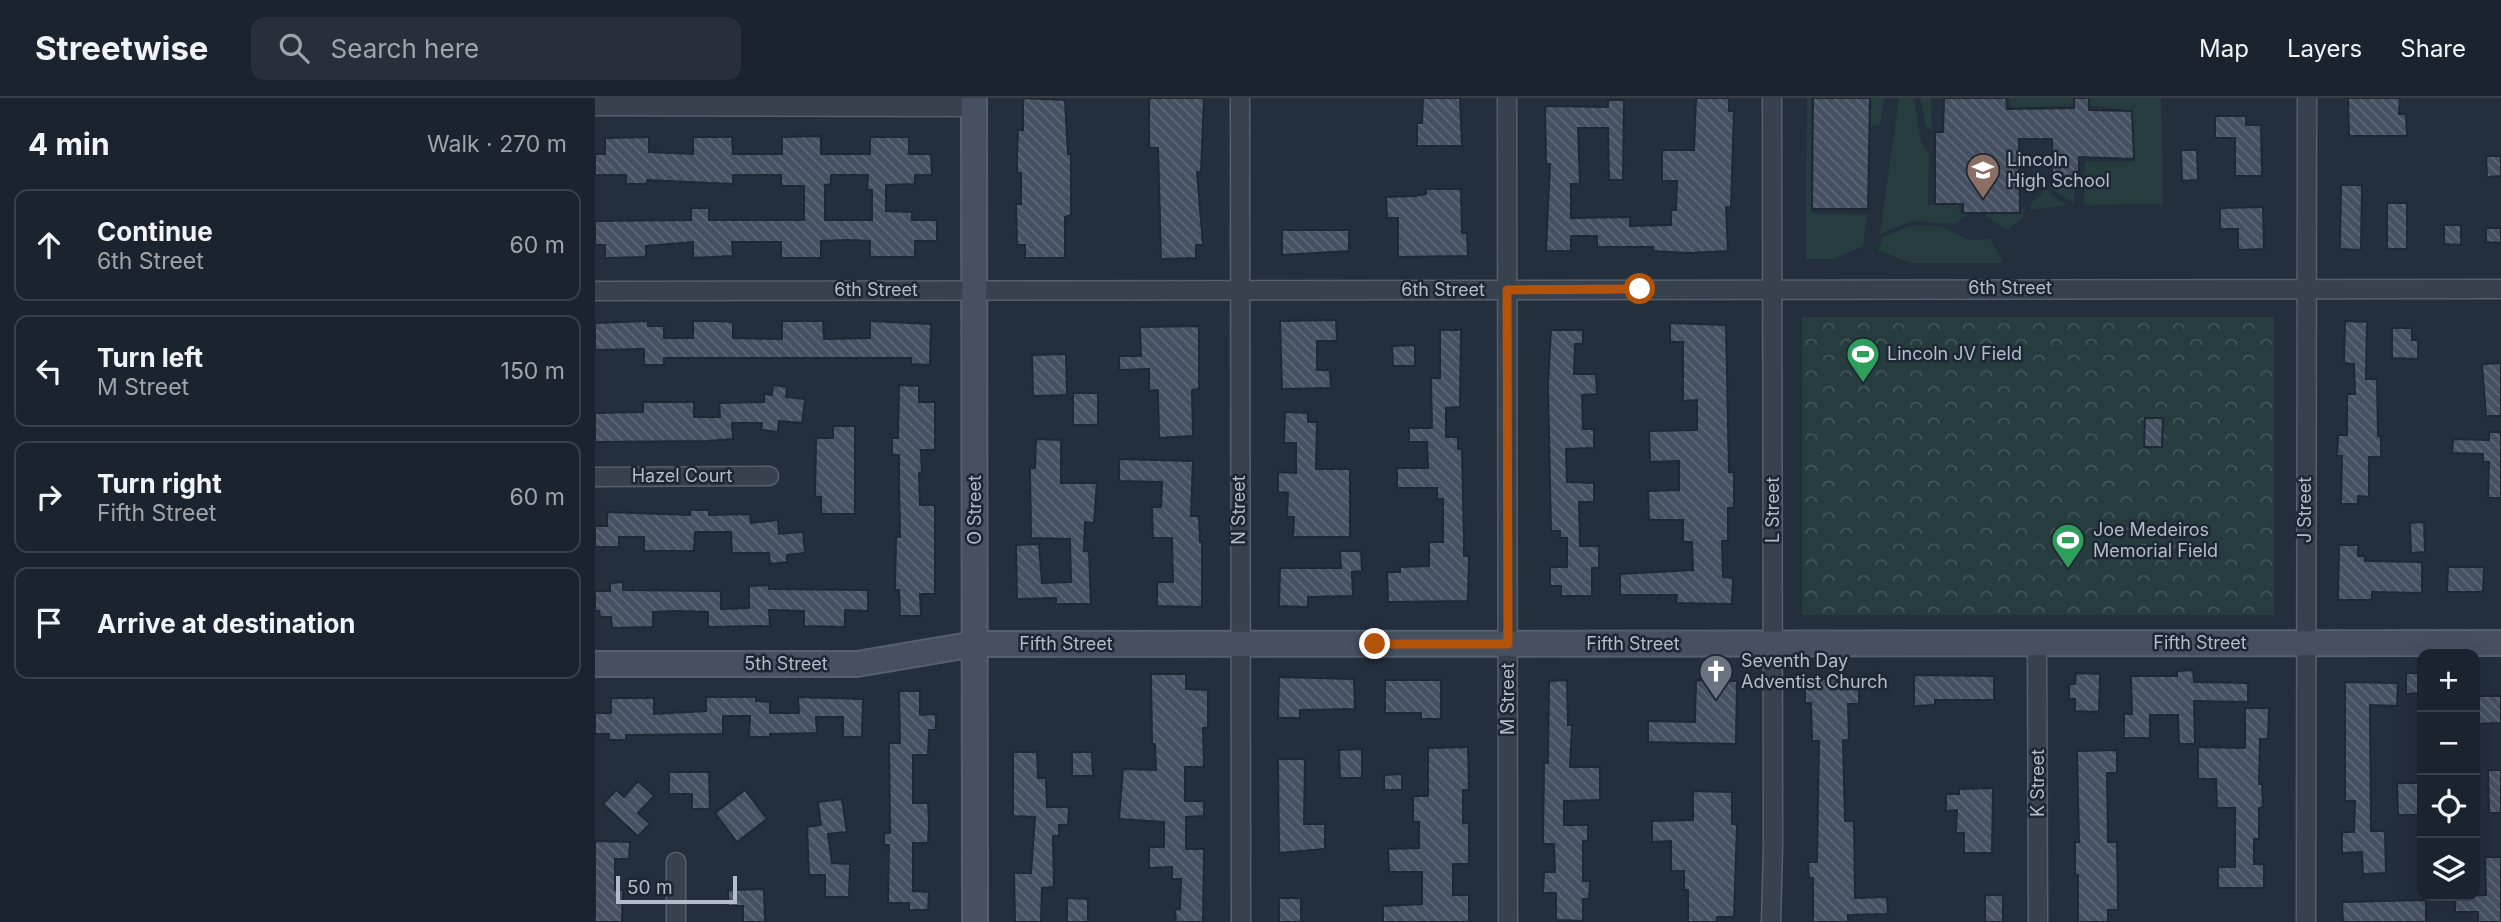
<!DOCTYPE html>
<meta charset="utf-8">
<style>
:root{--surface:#1b232e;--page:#282f3a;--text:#f1f3f6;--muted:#a0a4aa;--line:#39404a}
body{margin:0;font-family:Inter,sans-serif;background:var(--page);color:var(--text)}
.controls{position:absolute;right:21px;bottom:21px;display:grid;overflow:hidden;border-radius:14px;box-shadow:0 7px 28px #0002}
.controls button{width:63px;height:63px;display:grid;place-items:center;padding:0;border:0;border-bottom:2px solid var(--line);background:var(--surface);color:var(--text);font:35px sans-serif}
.scale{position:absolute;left:21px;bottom:18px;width:121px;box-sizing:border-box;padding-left:7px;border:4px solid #b4bcc9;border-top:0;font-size:19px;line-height:24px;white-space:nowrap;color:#b4bcc9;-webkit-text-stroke:5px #1d2633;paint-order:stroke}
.stop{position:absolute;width:21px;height:21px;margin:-16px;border:5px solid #b45309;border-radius:50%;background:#fff}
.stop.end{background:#b45309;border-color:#fff;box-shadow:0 2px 7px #0008}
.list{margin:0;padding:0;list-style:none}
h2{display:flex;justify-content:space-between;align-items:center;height:91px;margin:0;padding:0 28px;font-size:30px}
h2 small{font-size:23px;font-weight:400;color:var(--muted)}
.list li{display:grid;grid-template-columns:46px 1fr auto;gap:21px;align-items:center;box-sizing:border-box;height:112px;margin:0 14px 14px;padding:0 14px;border:2px solid var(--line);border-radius:14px}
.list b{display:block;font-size:26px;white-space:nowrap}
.list p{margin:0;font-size:23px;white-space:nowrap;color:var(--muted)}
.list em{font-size:23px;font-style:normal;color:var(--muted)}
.icon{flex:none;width:38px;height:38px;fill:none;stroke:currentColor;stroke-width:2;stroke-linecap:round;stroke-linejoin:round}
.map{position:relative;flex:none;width:1906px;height:824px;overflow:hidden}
header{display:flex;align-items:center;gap:42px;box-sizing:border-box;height:98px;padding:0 35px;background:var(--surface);border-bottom:2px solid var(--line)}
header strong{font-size:33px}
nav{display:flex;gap:38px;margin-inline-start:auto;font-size:24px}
.search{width:490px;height:63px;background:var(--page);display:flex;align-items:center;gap:18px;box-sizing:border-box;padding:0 24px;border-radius:14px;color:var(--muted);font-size:26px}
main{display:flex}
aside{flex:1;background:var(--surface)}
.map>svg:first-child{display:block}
.green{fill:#263c3f}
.park{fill:url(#park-crowns)}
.building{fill:url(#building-back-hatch);stroke:#1f2835;stroke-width:2;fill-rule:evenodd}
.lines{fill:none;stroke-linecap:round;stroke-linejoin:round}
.street-casing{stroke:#565f6c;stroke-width:21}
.secondary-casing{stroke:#565f6c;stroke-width:28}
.street{stroke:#38414e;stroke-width:18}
.secondary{stroke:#465061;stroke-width:24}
.route{stroke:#b45309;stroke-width:9}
.labels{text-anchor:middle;stroke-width:5;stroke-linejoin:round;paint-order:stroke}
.poi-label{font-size:18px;fill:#b4bcc9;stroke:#1d2633;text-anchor:start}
.street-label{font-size:18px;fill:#b4bcc9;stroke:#1d2633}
</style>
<header>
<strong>Streetwise</strong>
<div class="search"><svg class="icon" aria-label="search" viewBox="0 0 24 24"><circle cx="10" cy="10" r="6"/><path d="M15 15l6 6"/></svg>Search here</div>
<nav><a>Map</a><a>Layers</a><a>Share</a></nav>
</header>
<main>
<aside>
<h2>4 min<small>Walk · 270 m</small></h2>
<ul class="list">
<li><svg class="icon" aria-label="ahead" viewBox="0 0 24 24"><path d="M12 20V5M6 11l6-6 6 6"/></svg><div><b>Continue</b><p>6th Street</p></div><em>60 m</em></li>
<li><svg class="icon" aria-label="left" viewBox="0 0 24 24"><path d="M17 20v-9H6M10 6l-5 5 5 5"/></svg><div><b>Turn left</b><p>M Street</p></div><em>150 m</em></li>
<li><svg class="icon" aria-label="right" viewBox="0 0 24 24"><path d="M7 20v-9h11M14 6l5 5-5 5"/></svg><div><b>Turn right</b><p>Fifth Street</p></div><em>60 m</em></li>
<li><svg class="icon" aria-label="arrive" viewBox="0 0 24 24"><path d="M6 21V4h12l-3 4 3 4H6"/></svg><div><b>Arrive at destination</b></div></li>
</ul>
</aside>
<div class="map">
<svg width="1906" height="824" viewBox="0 0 1906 824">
<defs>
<pattern id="park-crowns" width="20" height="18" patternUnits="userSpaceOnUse" patternTransform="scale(1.75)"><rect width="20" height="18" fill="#263c3f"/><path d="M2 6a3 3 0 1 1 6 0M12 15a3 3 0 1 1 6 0" fill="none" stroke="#435659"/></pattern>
<pattern id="building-back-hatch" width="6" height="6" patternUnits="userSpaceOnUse" patternTransform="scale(1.75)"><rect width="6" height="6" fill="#455162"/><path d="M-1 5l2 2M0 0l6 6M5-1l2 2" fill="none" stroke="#5d6877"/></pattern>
</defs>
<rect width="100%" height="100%" fill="#242f3e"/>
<!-- green -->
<g class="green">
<path d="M1212,0H1216L1217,115L1272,117L1268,148L1239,161H1211Z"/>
<path d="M1276,0H1289L1285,28L1276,27Z"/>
<path d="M1304,0H1319L1326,44L1334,56L1333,107H1364L1365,116H1373L1360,126L1317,123L1285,136Z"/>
<path d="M1325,0H1336L1337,33L1331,28Z"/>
<path d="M1414,0H1479V8L1415,9Z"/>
<path d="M1494,0H1566L1568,106L1489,107L1490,64H1539L1537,13L1494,7Z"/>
<path d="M1455,90H1479V105Z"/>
<path d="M1451,92L1471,107L1436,112L1435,106Z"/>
<path d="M1430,109L1428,119L1413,132L1392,119V116L1424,115L1426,110Z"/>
<path d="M1345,128L1375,142L1395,141L1409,165H1315L1283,152L1288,139L1314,128Z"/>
</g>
<!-- park -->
<rect class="park" x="1207" y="219" width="472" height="298"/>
<!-- building -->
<g class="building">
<path d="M428,0L470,2L473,56H476V117L470,119V160H430V147H422L421,106H426V75H422V55L423,32H428Z"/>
<path d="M554,0H609L606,74H602L608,147H601V160L566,161L563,50H554Z"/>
<path d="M828,0H865L867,48H822V25H827Z"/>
<path d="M1101,0H1134V13H1139L1136,110L1131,109L1133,153L1094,155L1058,153V149H1002V138H976V153H951L955,66H951L950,8L1013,9V2H1029L1028,82H1014L1013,30H983L985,86H976V120L1035,119V128L1076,127V112H1081L1082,83H1067V52H1099Z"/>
<path d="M1218,0H1275L1273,111H1217Z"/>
<path d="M1349,0H1411L1412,11L1479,10V0H1494V12L1537,13L1539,61L1484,59V84L1457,83V41H1424L1425,115H1368V106H1340V34H1348Z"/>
<path d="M1753,0H1805L1804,16H1811L1812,38H1754Z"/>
<path d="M1620,18H1651V27H1666L1667,78H1640V40H1620Z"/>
<path d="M226,38V56H275V39H314V56H336L337,77H320V86L291,87V113L317,114V122H342V143H320V159H275V143L253,142L226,143V160H186V144H137L138,158L98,160V144L51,148V159L10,160V147H0V123L96,122V110H114V122H209V88H186V77H138V86L52,82V86H31V77H0V56H10V40L54,39V54L98,56V39H137L138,56H187V39ZM236,77H273L272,92H277V122H230V87L236,86Z"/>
<path d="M1586,52H1602L1603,82L1587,83Z"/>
<path d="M1891,58H1906V78L1892,79Z"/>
<path d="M1746,87H1767L1766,152L1745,151Z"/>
<path d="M831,91H866L867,135H872L873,158L803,159V120H792L791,99L820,98L831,96Z"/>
<rect x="1792" y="105" width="20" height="46"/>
<path d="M1668,109L1669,151L1643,152V131H1625V110Z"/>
<path d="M1849,127H1866V147L1849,146Z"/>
<path d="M1891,130H1906V145L1891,144Z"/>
<path d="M687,132H754V153L687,157Z"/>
<path d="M741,222L742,243H722V272H735L736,290L687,291L685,223Z"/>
<path d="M53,223V228H69V240H98V223H121L138,224V240L187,241V223H228L229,241L275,240V223L336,226L335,267L316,266V260H69V267H49V251L0,252V225Z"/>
<path d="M1750,223L1772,224L1771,281H1782L1783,338H1786V359H1774V399L1763,398V406H1746L1747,358H1742L1743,337H1752V296H1760L1759,266L1749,265Z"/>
<path d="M1075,225L1131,227L1134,374H1139V410H1133V443H1127L1128,479L1138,480L1137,506L1081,505L1082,497H1025V476L1098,472L1097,444H1088V422H1054L1053,393L1084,392V363L1055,364L1054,333L1102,332V302L1088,303V244H1075Z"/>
<path d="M604,228V291L597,292L598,338L564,340L563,292L554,293V271L524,272V258H546L545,229Z"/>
<path d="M1797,230H1817V242H1823V261L1797,260Z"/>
<path d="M845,232H866L865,309L851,310V339H863V351H867L869,444V458H874L873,503L793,504L792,474H805V469L834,468V444H848V401H842V390H802V370H833L832,344H814V330H837L836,280H845Z"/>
<path d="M956,232H988V246H980L979,276H1001L1002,296L987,297L988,331H999V350L971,351L972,384L999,385V404H984L985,448H1004V470H997V498H966V488H955V469H972V440H965V433H956L953,286Z"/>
<path d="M820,247V268H798L797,248Z"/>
<path d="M471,256L472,297L438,298L437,257Z"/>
<path d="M1906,265V318H1891L1887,266Z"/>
<path d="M178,287L192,289L191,299L210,301L207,325L184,323L183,334L166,332L167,325H137L138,341L113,343L0,344V315L48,314V304H99V319H125L124,305L169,304V296L177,297Z"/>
<path d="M304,287L324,288V304H340V352H326L327,375H324L325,407H340V496H325L326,518H305L304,492H300L301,439H305L304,384V357H297V340H303Z"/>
<rect x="478" y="295" width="25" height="32"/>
<path d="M690,314L713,315V324H722L721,371H755V439H698L699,419H692L693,395L683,394V374L701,375V345H689Z"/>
<path d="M1550,320H1568L1567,349H1549Z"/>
<path d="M238,328H260V416H226V399H220L221,340H238Z"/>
<path d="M1894,334H1906V400H1893L1894,364H1888V356L1857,355L1858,341L1894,342Z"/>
<path d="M441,341L466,342V385H502L499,425L490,424L489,453H494L496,506H461V500L422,501L421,447L444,446L447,485L476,484L475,441L436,440L435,370H440Z"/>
<path d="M524,361L598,363L596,418H604L605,444H607V509L562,508V484H578L577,440H558L557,409H566L567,384L524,383Z"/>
<path d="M95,412H114V417L155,416L156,425L183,422L184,436L208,434L210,455L192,457V464L175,466L174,455H137L136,434H100L99,453H49V439H24V449H0V428H12V414L95,417Z"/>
<path d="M1829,424L1830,454L1816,455L1815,425Z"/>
<path d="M1744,447H1763V458H1770V463L1827,464V495L1777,494V502H1743Z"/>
<path d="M745,453H766L767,473L757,474L758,498L713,499V509L684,508L685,470H746Z"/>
<path d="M1853,469H1889L1888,494H1852Z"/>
<path d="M28,484V492L126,493V511L154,510V488L174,487V491L273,492V513L250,512V529L209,528V513L174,512L175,528L113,529V514L81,513L58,514V529L17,530L16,519H5L4,513H0V493H15V485Z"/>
<path d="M1598,572L1599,584L1653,585V604L1599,603L1600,646H1584L1583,617H1555V640H1529V616H1537L1536,578H1582V573Z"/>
<path d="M1481,575L1505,576L1504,614L1480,613V601H1474V586H1480Z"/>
<path d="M1811,575H1827V595L1811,596Z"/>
<path d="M556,576H591V591L613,592V630H608L609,669H590V703H609V718L591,719V751H609L608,824H581L580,812L585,811L586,781H577V769L554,770V749H569V724L524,721L528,671L561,672L560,646H557Z"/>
<path d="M1319,577L1399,578V602H1340V607L1319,608Z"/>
<path d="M684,579L759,581L760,611L705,612V620H683Z"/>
<path d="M1264,580V606H1253L1254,642H1248L1250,723H1259L1260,800L1292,799L1293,816L1253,817V824H1218V780H1214L1213,764H1222L1224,643H1217L1216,605H1210V581Z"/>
<path d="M790,582H846V621H826V615H790Z"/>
<path d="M972,582L973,627H977L975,669H1005V702L969,703V727H993V743H988V783H995L994,801H988V823L961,822V795H948L949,774H960L959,746H948L949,665H953L954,583Z"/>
<path d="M1101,582L1142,583L1141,646L1053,644V623L1100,624Z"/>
<path d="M1750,584L1803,585L1802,608L1775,607L1776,733H1790L1791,775L1768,776L1767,754L1747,755V734H1759L1760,703H1750Z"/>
<path d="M304,593H325V617L341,616V632H334L333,657H318V705H333L334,725L333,745H318V793L334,794L333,812H314V805H293L294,747H289V735H295L294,645H305Z"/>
<path d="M1880,598H1906V625L1880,626Z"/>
<path d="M111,599H161V603L175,604V615H204L203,599L268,601L267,639H248V619H221L222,635L175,636V639H154L155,618H128V636L31,637V642H13L14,636H0V615H16V600H59V616L111,613Z"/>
<path d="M1650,610H1674L1673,641H1665L1664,686H1667L1668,709L1664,710V741H1659V766H1669V790H1623V769H1640V710H1622L1621,681H1603V649L1650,650Z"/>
<path d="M873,649L874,692H868V725H874V766H858V797H874V824H788V808L827,806V774H794L793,751L824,750V724H818V698H833V650Z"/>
<path d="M767,651V680H745L744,652Z"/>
<path d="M1522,652V675H1512L1513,744H1522L1523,812H1513V824H1483V777H1480V744H1484L1482,653Z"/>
<path d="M418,654H442L443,680H451L452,709H474L473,727H464V738H458L459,789L447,790L446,824H420L419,775H436L440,719L418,718Z"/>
<path d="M477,654H497L498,678H477Z"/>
<path d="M683,661H710L709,726H730V751L684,755Z"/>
<path d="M1893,672H1906V715H1894Z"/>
<path d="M74,674H114L115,711H97V696H74Z"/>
<path d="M807,676V692H789V677Z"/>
<path d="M43,683L59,698L43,715L55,726L43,738L8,706L21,692L29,699Z"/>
<path d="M1802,685H1825L1826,717H1803Z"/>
<path d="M1398,690L1397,755H1369V735H1361L1362,712L1351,713V696H1364V691Z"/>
<path d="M150,692L172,721L142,744L120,715Z"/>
<path d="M1098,693L1137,694V726H1142L1139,819H1122V824H1093V792H1089V773H1076V743L1057,744V723L1098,722Z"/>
<path d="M247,701L252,734L233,736L237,765L255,766L254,799H230V777H214L212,729L226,727L223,704Z"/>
<path d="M0,743L35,744L34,761H20V792H28L27,824H0Z"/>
<path d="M1890,759H1906V824H1883V814H1860V798L1891,797Z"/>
<path d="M169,791L170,824H148V808H133V792Z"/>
<rect x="1390" y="797" width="18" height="27"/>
<path d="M472,800L493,801V824H472Z"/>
<rect x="684" y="800" width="22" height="24"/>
<path d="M1831,802V824H1748L1747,804Z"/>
</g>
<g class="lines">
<defs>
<g id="street">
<path d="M645,0L646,824"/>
<path d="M912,0L913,824"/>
<path d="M0,8L379,9"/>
<path d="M0,193L1906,191"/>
<path d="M0,379L174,378"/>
<path d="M1442,545L1443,824"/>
<path d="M81,824V764"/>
<path d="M1176,824L1178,749L1177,0"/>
<path d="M1711,824L1712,0"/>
</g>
<g id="secondary">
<path d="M379,0L380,824"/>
<path d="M0,566H262L380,546L1906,545"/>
</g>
</defs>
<!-- street casing -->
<use href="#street" class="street-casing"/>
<!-- secondary casing -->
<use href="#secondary" class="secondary-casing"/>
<!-- street -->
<use href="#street" class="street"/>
<!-- secondary -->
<use href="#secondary" class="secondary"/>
</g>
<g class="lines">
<!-- route -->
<path class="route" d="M780,546H913L912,192L1045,191"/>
</g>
<!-- icons -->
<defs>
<symbol id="school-pin" viewBox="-11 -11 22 30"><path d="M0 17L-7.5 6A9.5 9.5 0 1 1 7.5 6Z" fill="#8d6e63" stroke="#1d2633"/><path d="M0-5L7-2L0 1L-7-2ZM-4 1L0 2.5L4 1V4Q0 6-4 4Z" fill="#fff"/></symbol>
<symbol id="stadium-pin" viewBox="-11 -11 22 30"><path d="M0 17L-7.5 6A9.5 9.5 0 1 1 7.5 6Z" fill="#2e9e5b" stroke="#1d2633"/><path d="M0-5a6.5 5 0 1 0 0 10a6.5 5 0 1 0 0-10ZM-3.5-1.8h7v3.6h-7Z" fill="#fff"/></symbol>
<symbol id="church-pin" viewBox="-11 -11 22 30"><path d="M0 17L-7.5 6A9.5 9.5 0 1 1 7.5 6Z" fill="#6b7280" stroke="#1d2633"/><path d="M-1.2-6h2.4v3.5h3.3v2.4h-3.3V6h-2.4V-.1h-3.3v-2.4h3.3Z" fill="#fff"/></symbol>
</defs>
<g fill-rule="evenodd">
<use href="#school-pin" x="1369" y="53" width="38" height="52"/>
<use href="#stadium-pin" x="1249" y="237" width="38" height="52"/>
<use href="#stadium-pin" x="1454" y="423" width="38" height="52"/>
<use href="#church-pin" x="1102" y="554" width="38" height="52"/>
</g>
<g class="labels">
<!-- poi labels -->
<g class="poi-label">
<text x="1412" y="68">Lincoln<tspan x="1412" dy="21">High School</tspan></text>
<text x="1292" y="262">Lincoln JV Field</text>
<text x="1498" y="438">Joe Medeiros<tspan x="1498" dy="21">Memorial Field</tspan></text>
<text x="1146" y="569">Seventh Day<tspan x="1146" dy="21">Adventist Church</tspan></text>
</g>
<!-- street labels -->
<g class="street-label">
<text x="1415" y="196">6th Street</text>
<text x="281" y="198">6th Street</text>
<text x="848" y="198">6th Street</text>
<text x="87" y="384">Hazel Court</text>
<text transform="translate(380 412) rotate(-90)" y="6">O Street</text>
<text transform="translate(644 412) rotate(-90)" y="6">N Street</text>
<text transform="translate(1178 412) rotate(-90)" y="6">L Street</text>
<text transform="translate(1710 412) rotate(-90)" y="6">J Street</text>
<text x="1605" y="551">Fifth Street</text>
<text x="471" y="552">Fifth Street</text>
<text x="1038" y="552">Fifth Street</text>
<text x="191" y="572">5th Street</text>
<text transform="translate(913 601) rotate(-90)" y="6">M Street</text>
<text transform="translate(1443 685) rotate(-90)" y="6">K Street</text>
</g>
</g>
</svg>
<div class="controls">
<button>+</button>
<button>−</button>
<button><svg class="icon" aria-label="locate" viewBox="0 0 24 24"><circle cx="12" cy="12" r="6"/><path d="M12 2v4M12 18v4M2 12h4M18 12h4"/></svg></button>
<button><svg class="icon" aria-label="layers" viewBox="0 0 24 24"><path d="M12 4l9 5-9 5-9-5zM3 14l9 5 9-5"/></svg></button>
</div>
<div class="scale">50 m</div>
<div class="stop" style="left:1045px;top:191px"></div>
<div class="stop end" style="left:780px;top:546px"></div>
</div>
</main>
